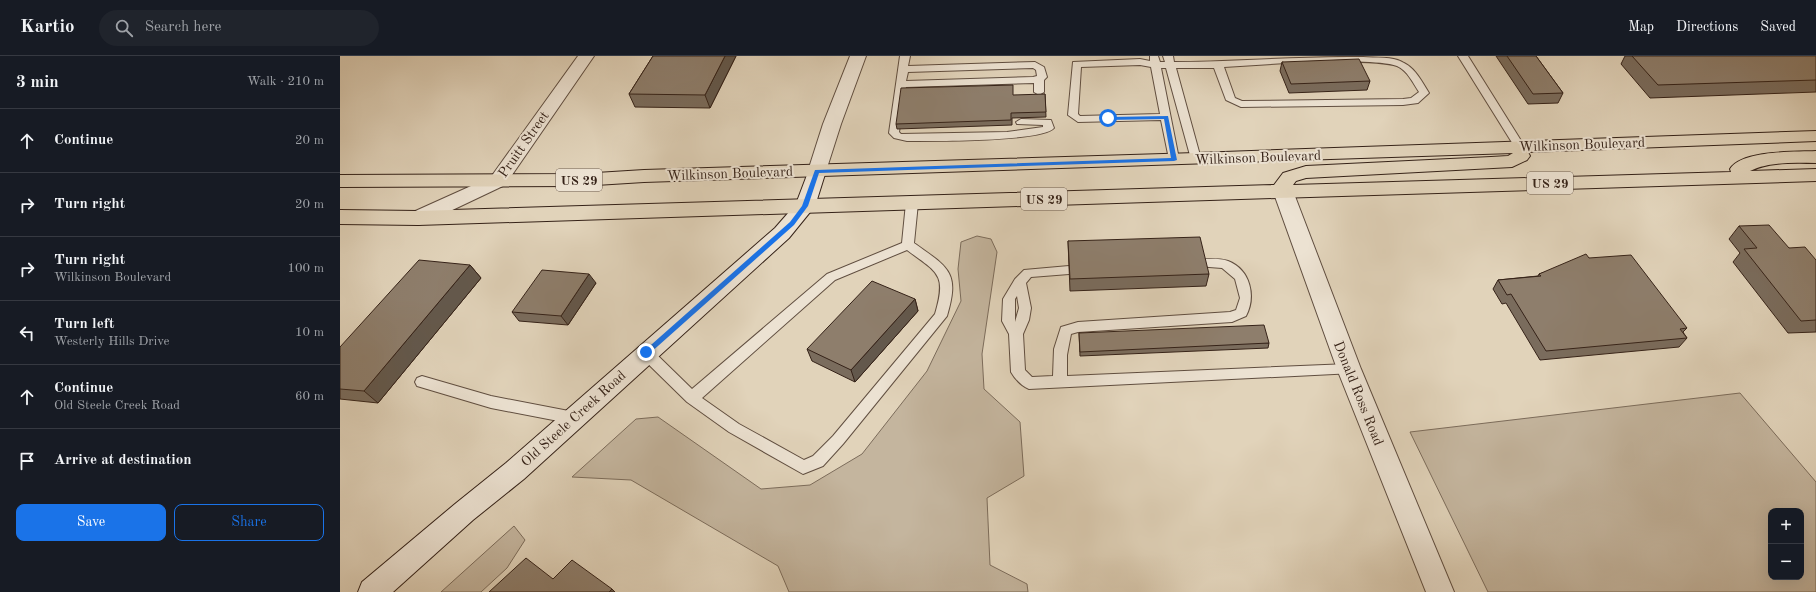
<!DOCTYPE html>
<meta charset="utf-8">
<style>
:root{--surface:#171b24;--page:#20242c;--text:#f1f3f6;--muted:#9ea1a6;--line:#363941;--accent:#1a73e8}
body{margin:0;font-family:"Old Standard TT",serif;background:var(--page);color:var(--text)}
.controls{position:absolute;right:12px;bottom:12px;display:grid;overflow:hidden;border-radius:8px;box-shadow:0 4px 16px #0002}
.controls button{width:36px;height:36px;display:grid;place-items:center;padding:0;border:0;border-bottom:1px solid var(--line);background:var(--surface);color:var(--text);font:20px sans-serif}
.stop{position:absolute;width:12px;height:12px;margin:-9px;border:3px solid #1a73e8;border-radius:50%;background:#fff}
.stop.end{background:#1a73e8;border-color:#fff;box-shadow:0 1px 4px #0008}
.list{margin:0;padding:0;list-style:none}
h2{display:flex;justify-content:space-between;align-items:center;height:52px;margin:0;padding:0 16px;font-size:17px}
h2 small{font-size:13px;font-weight:400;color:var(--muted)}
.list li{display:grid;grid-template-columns:26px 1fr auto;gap:12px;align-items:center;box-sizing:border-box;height:64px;padding:0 16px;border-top:1px solid var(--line)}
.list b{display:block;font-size:15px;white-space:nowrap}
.list p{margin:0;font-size:13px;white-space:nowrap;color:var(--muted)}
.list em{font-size:13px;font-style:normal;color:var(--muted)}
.actions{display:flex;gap:8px;padding:12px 16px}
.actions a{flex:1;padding:9px 0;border:1px solid var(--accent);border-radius:8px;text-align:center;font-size:14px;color:var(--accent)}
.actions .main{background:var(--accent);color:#fff}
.icon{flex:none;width:22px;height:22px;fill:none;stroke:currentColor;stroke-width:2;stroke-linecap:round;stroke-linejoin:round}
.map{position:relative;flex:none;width:1476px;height:536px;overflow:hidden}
header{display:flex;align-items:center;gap:24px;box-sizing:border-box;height:56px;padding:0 20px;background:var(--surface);border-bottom:1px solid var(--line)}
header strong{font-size:19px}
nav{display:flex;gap:22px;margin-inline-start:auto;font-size:14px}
.search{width:280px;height:36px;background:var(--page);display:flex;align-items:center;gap:10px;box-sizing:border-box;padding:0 14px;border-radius:22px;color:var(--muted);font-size:15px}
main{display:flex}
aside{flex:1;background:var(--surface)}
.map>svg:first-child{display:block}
.green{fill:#c4b59e;stroke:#7c6c5b;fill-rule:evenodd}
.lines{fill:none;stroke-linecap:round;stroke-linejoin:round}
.service-casing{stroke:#604e40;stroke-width:2}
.minor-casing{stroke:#604e40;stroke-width:2}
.tertiary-casing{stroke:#604e40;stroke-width:2}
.secondary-casing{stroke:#352218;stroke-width:2}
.primary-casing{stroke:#352218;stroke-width:2}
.service{fill:#ece2d2;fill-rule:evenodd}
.minor{fill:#ece2d2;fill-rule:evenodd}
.tertiary{fill:#ece2d2;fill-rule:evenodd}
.secondary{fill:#ece2d2;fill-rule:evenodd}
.primary{fill:#e1d3ba;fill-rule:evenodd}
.wall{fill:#7a6c5d;stroke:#352218}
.shaded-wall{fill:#63584c;stroke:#352218}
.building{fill:#8e7e6c;stroke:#352218}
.route{fill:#1a73e8}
.labels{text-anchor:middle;stroke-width:4;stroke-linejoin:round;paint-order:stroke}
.shield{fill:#ece2d2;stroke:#6c5c50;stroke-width:1}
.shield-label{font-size:13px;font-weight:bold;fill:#352218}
.street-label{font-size:14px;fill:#352218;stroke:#ece2d2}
</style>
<header>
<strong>Kartio</strong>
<div class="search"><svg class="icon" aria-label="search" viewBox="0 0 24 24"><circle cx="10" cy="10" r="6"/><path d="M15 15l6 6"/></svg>Search here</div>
<nav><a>Map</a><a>Directions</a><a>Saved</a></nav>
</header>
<main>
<aside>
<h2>3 min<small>Walk · 210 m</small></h2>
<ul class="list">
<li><svg class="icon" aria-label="ahead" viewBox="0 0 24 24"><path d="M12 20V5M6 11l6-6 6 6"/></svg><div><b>Continue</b></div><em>20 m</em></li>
<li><svg class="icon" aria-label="right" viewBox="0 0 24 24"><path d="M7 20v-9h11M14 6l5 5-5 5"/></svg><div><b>Turn right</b></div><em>20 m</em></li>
<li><svg class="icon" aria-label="right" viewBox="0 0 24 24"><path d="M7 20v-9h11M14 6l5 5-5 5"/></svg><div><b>Turn right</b><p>Wilkinson Boulevard</p></div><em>100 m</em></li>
<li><svg class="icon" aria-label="left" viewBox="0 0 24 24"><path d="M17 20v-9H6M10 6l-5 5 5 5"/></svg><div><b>Turn left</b><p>Westerly Hills Drive</p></div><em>10 m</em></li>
<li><svg class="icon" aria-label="ahead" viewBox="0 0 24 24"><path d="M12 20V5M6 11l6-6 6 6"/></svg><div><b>Continue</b><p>Old Steele Creek Road</p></div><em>60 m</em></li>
<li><svg class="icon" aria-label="arrive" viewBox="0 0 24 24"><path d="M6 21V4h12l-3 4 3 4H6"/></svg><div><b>Arrive at destination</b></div></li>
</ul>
<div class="actions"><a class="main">Save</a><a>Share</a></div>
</aside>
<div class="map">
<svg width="1476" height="536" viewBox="0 0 1476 536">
<rect width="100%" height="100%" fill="#e1d3ba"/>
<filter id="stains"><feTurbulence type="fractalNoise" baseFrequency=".005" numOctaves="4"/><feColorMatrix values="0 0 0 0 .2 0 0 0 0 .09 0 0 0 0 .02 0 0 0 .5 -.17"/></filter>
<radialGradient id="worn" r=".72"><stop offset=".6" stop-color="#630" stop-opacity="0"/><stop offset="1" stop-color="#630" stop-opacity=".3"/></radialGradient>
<!-- green -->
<g class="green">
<path d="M637,180L651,183L657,196L642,298L644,333L680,366L684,420L647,442L650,509L687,528L688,536H449L438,510L291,424L232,421L296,363L318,361L421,433L470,429L522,398L587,315L621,245L618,213L621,186Z"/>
<path d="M1400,337L1476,426V536H1148L1070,376ZM1431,455H1461V521H1431Z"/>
<path d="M174,470L185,484L167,512L141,536H101Z"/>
</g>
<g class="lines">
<defs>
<g id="service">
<path d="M560,0H570L568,10L695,6L704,11L707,21L704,24V36L699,39L694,36V27L566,31L559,76L561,78L667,76L703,71V69L677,68L676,66L681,63L711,64L714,72C703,86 590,85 567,85L554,82L549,77ZM693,12L696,14L697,20L693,21L566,25L568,16Z"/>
<path d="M810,0H818L820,6H825L823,0H833L834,6C897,6 960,0 1023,1C1035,2 1053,0 1064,7C1076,13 1082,26 1089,37L1078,47L1063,49L901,51L886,44L874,12H836L861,103L856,106L851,103L826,12H821L839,103L834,106L829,103L821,64L738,66L728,59L733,6L800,3L810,5ZM978,5C997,6 1041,4 1057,10C1067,14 1073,27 1079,36L1071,42L1063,43L902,45L895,42L884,11ZM800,9L811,11L820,58L740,60L738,58L741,11Z"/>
<path d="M1118,0H1128L1185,91L1184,93H1176Z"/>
<path d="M572,143L578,147L574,187C609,212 620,216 607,260L503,388L483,410L463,418L389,376L347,346L301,301L299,297L301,293L306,292L311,293L352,333L487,218L562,187L566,147ZM567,194C598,217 607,218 595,258L493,380L473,400L464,404L399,368L362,342L495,224Z"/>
<path d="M860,203C869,203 880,202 888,205C911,214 916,241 906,260L892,266L738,276L731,278L727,299V320L1009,308L1014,309L1016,313L1014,317L689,333C682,330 675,323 671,316L669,278L662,265L663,243L675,223L684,214L729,210L733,211L735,214L733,217L729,218L691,221L686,227L691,252L689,264L683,278L685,314L692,321L713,320L714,293L721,271L738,266L890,256L896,254L900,242L895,223L882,212L856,210L854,207L856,204ZM677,240L679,252L675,266V243Z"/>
<path d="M82,320L151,340L234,356L239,358L241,362L239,366L234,368L151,352L77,330L75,326L77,322Z"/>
</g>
<g id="minor">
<path d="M238,0H254L165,129L85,167L78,169L71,167L68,162L71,157L151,121Z"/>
<path d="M510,0H526L501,68L486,115L484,119L477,121L470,119L468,115L483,68Z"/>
</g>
<path id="tertiary" d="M943,129L950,131L953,135L1021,313L1114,536H1086L997,313L933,135L936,131Z"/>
<path id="secondary" d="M477,109L484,111L486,115L475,150L449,182L184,423L133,464L53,536H18L22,526L115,448L166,407L435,172L456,148L470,111Z"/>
<path id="primary" d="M1476,75V85L1188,96L1190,100L1187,104L1172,111L966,122L956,125L953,129L1391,116L1390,113C1402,94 1455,96 1476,95V107C1455,107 1430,105 1410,115L1476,113V125L78,169L0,168V154L78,155L934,129L943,117L966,110L1151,101L1168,100L1173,97L304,126L240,130L0,131V119L240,118L304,114L856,97Z"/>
</defs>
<!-- service casing -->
<use href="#service" class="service-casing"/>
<!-- minor casing -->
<use href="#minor" class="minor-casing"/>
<!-- tertiary casing -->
<use href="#tertiary" class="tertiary-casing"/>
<!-- secondary casing -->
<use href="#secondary" class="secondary-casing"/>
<!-- primary casing -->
<use href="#primary" class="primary-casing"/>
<!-- service -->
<use href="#service" class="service"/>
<!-- minor -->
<use href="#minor" class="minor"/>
<!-- tertiary -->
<use href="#tertiary" class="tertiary"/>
<!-- secondary -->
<use href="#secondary" class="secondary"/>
<!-- primary -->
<use href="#primary" class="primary"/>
</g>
<!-- wall -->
<g class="wall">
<path d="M313,0H396L370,52L295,51L289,38Z"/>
<path d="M1156,0H1196L1223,37L1218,47L1188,48Z"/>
<path d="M1285,0H1476V36L1310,42L1281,8Z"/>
<path d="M942,6L1030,25L1027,34L949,37L940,15Z"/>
<path d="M705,38L706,61L672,62V69L557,73L556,68Z"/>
<path d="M1399,170L1476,204V276L1448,277L1393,206L1400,197L1389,183Z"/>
<path d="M728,185L869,218L866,230L730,235Z"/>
<path d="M1249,202L1347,272L1343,276L1347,282L1339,291L1200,304L1166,247L1162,248L1153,233L1158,224L1198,220L1199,218Z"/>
<path d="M130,209L141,222L38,347L0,343V291Z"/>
<path d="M256,227L228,269L179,265L172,256Z"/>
<path d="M575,243L578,255L515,326L472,305L467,293Z"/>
<path d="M739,277L929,287L928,292L740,300Z"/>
</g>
<!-- shaded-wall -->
<g class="shaded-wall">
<path d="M385,0H396L370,52L365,39Z"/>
<path d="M130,209L141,222L38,347L24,335Z"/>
<path d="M249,218L256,227L228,269L221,260Z"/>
<path d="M575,243L578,255L515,326L511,314Z"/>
<path d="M272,533L275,536H269Z"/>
</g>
<!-- building -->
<g class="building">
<path d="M313,0H385L365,39L289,38Z"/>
<path d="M1167,0H1196L1223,37L1193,38Z"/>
<path d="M1292,0H1476V24L1318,29Z"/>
<path d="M1019,3L1030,25L951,28L942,6Z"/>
<path d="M673,29V39L705,38L706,56L671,57V64L556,68L561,32Z"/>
<path d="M1429,169L1449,192L1465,191L1476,204V264L1461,265L1404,193L1417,192L1399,170Z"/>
<path d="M860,181L869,218L730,223L728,185Z"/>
<path d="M1246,198L1249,202L1291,199L1347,272L1340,273L1347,282L1206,295L1171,238L1167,239L1158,224L1201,220L1199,218Z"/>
<path d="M79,204L130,209L24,335L0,333V291Z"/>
<path d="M202,214L249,218L221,260L172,256Z"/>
<path d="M532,225L575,243L511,314L467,293Z"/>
<path d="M924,269L929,287L740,296L739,277Z"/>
<path d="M186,502L213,523L232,504L272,533L269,536H149Z"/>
</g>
<!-- route -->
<path class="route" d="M828,60L837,104L834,105L479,117L468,150L454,169L309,298L306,299L303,296L450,166L462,150L475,114L831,102L824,63L768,64L765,62L768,61Z"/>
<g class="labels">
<!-- shield labels -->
<g class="shield">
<rect x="216" y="113" width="46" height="22" rx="3"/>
<rect x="1187" y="116" width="46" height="22" rx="3"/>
<rect x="681" y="132" width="46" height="22" rx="3"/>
</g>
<g class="shield-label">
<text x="239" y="129">US 29</text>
<text x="1210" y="132">US 29</text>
<text x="704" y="148">US 29</text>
</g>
<!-- street labels -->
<g class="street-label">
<text transform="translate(183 88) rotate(-55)" y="5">Pruitt Street</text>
<text transform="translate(1242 88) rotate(-2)" y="5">Wilkinson Boulevard</text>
<text transform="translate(918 101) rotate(-2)" y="5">Wilkinson Boulevard</text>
<text transform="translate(390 117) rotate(-2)" y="5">Wilkinson Boulevard</text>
<text transform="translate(1019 337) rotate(68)" y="5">Donald Ross Road</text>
<text transform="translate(233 362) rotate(-42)" y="5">Old Steele Creek Road</text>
</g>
</g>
<rect width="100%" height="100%" filter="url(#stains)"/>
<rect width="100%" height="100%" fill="url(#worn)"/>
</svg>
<div class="controls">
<button>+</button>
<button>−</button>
</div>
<div class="stop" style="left:768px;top:62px"></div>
<div class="stop end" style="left:306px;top:296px"></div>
</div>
</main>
